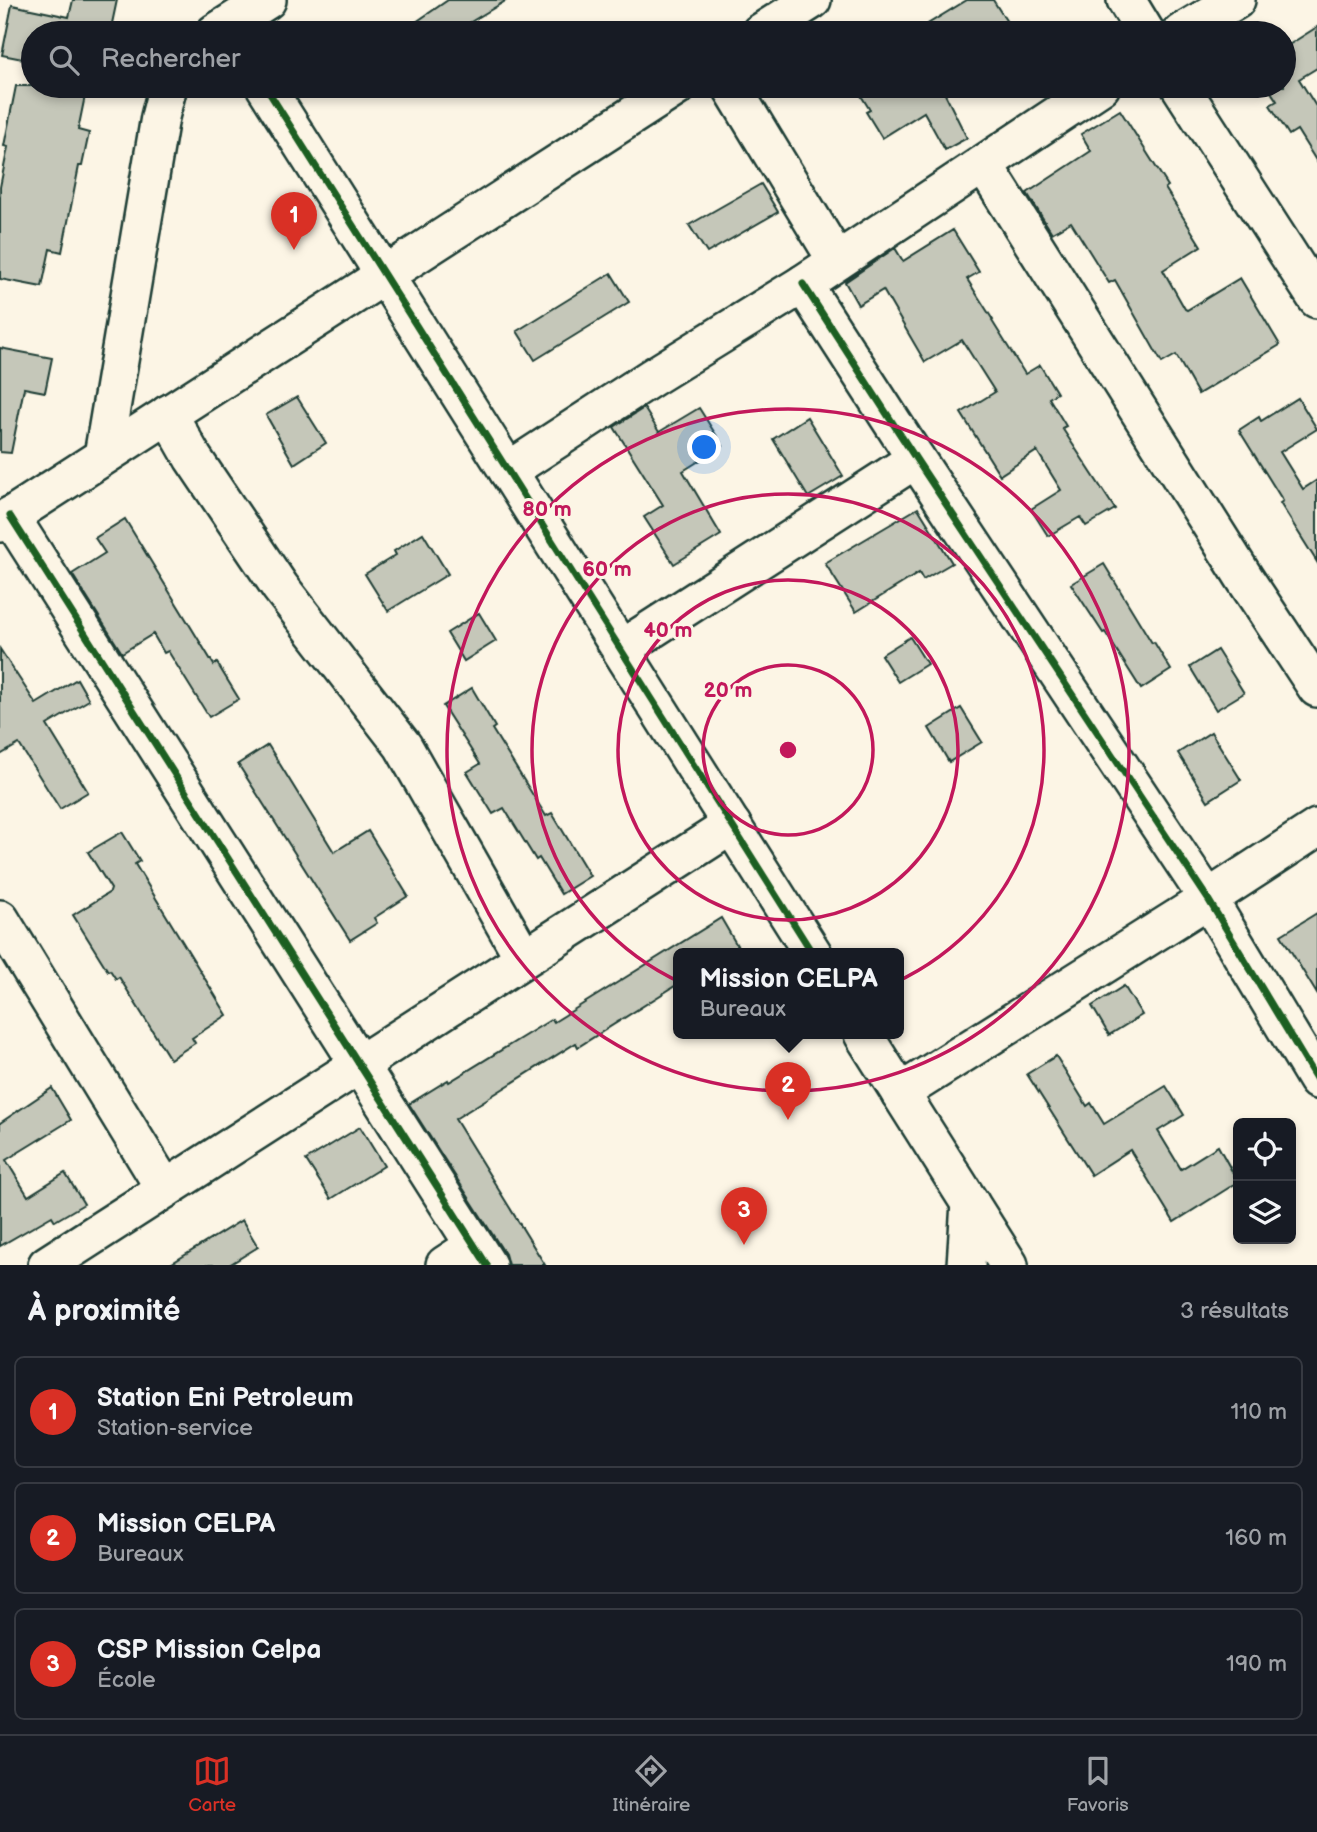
<!DOCTYPE html>
<html lang="fr">
<meta charset="utf-8">
<style>
:root{--surface:#171b24;--page:#20242c;--text:#f1f3f6;--muted:#9ea1a6;--line:#363941;--accent:#d93025}
body{margin:0;font-family:"Balsamiq Sans",sans-serif;background:var(--page);color:var(--text)}
.controls{position:absolute;right:21px;bottom:21px;display:grid;overflow:hidden;border-radius:10px;box-shadow:0 4px 10px #0003}
.controls button{width:63px;height:63px;display:grid;place-items:center;padding:0;border:0;border-bottom:2px solid var(--line);background:var(--surface);color:var(--text);font:35px sans-serif}
.you{position:absolute;left:705px;top:448px;width:24px;height:24px;margin:-18px;border:5px solid #fff;border-radius:50%;background:#1a73e8;box-shadow:0 0 0 10px #1a73e833}
.badge{display:grid;place-items:center;width:46px;height:46px;border-radius:50%;background:var(--accent);color:#fff;font-size:23px;font-weight:700}
.pin{position:absolute;translate:-50% -58px;filter:drop-shadow(0 2px 4px #0008)}
.pin::after{content:'';position:absolute;top:37px;width:24px;height:21px;background:inherit;clip-path:polygon(0 0,100% 0,50% 100%)}
.popup{position:absolute;left:673px;top:948px;width:231px;height:91px;box-sizing:border-box;display:grid;place-content:center;border-radius:10px;background:var(--surface);filter:drop-shadow(0 2px 5px #0005);font-size:23px;white-space:nowrap;color:var(--muted)}
.popup b{font-size:26px;color:var(--text)}
.popup::after{content:'';position:absolute;left:50%;top:100%;margin-left:-14px;border:14px solid transparent;border-top-color:var(--surface)}
.list{margin:0;padding:0;list-style:none}
h2{display:flex;justify-content:space-between;align-items:center;height:91px;margin:0;padding:0 28px;font-size:30px}
h2 small{font-size:23px;font-weight:400;color:var(--muted)}
.list li{display:grid;grid-template-columns:46px 1fr auto;gap:21px;align-items:center;box-sizing:border-box;height:112px;margin:0 14px 14px;padding:0 14px;border:2px solid var(--line);border-radius:10px}
.list b{display:block;font-size:26px;white-space:nowrap}
.list p{margin:0;font-size:23px;white-space:nowrap;color:var(--muted)}
.list em{font-size:23px;font-style:normal;color:var(--muted)}
.icon{flex:none;width:38px;height:38px;fill:none;stroke:currentColor;stroke-width:2;stroke-linecap:round;stroke-linejoin:round}
.map{position:relative;flex:none;width:1317px;height:1265px;overflow:hidden}
.search{position:absolute;background:var(--surface);box-shadow:0 4px 10px #0003;left:21px;right:21px;top:21px;height:77px;display:flex;align-items:center;gap:18px;box-sizing:border-box;padding:0 24px;border-radius:38px;color:var(--muted);font-size:26px}
.sheet{height:469px;background:var(--surface)}
nav{display:flex;justify-content:space-around;align-items:center;box-sizing:border-box;height:98px;border-top:2px solid var(--line);background:var(--surface);font-size:19px;color:var(--muted)}
nav a{display:grid;justify-items:center;gap:4px}
nav .on{color:var(--accent)}
.map>svg:first-child{display:block}
.building{fill:#c5c7b9;stroke:#1f3d34;stroke-width:2}
.lines{fill:none;stroke-linecap:round;stroke-linejoin:round}
.minor-casing{stroke:#1f3d34;stroke-width:42}
.minor{stroke:#fcf5e5;stroke-width:37}
.cycleway-casing{stroke:#fcf5e5;stroke-width:11}
.cycleway{stroke:#1b5e20;stroke-width:7}
.ring{fill:none;stroke:#c2185b;stroke-width:3.5}
.centre{fill:#c2185b;stroke:#fcf5e5;stroke-width:3.5}
.ring-label{font-size:21px;text-anchor:middle;font-weight:bold;fill:#c2185b;stroke:#fcf5e5;stroke-width:6;stroke-linejoin:round;paint-order:stroke}
</style>
<div class="map">
<svg width="1317" height="1265" viewBox="0 0 1317 1265">
<rect width="100%" height="100%" fill="#fcf5e5"/>
<filter id="ink" filterUnits="userSpaceOnUse"><feTurbulence type="fractalNoise" baseFrequency=".0143" numOctaves="2"/><feDisplacementMap in="SourceGraphic" scale="14" xChannelSelector="R" yChannelSelector="G"/><feConvolveMatrix kernelMatrix="1 2 1 2 8 2 1 2 1" color-interpolation-filters="sRGB"/></filter>
<g filter="url(#ink)">
<!-- building -->
<g class="building">
<path d="M73,0H117L110,33H33V61L2,55L12,5L69,17Z"/>
<path d="M448,0H507L469,23L475,33H400Z"/>
<path d="M967,0H993L1014,33H913Z"/>
<path d="M1317,27V68L1299,79L1317,108V162L1297,130L1289,135L1270,105L1277,101L1267,86H1284V48Z"/>
<path d="M16,86H87L78,130L89,133L82,166H79L62,252L50,249L42,287L0,279V187L8,147L4,146Z"/>
<path d="M855,86H941L967,138L945,150L924,112L882,138L866,112L870,110Z"/>
<path d="M1120,110L1168,186L1165,188L1201,246L1163,270L1185,309L1187,310L1240,278L1280,345L1198,394L1176,355L1162,363L1115,280L1109,283L1071,222L1052,233L1027,193L1091,151L1081,134Z"/>
<path d="M761,184L778,212L707,253L689,225Z"/>
<path d="M953,230L979,272L967,279L993,320L992,321L1025,374L1040,365L1057,393L1049,398L1066,426L1062,428L1115,509L1086,526L1080,517L1048,536L1031,509L1061,490L1037,451L1000,475L961,413L995,392L962,340L925,362L883,290L858,305L845,282L895,248L903,261Z"/>
<path d="M611,273L629,302L535,360L517,331Z"/>
<path d="M0,348L52,358L45,392L24,388L11,453L0,452Z"/>
<path d="M297,397L326,443L294,464L266,415Z"/>
<path d="M1298,398L1317,429L1280,452L1303,489L1317,480V562L1280,503L1283,501L1239,430L1259,417L1261,421Z"/>
<path d="M644,408L659,432L699,408L723,446L683,471L721,535L674,564L644,517L663,505L614,427Z"/>
<path d="M807,417L843,476L808,497L773,439Z"/>
<path d="M918,508L952,563L923,580L919,573L856,612L825,563Z"/>
<path d="M125,519L214,665L217,663L239,699L209,717L168,651L164,653L153,634L122,653L72,574L105,553L95,538Z"/>
<path d="M423,533L448,574L388,611L365,574L396,555L394,551Z"/>
<path d="M1104,564L1152,643L1154,642L1171,670L1141,689L1105,632L1103,633L1071,584Z"/>
<path d="M479,613L496,641L464,661L447,633Z"/>
<path d="M910,637L927,664L898,682L881,655Z"/>
<path d="M0,649L36,704L77,679L89,700L47,725L88,792L60,809L19,744L0,755Z"/>
<path d="M1217,650L1244,693L1216,710L1190,667Z"/>
<path d="M472,688L495,727L492,729L546,816L552,813L590,876L561,894L539,858L536,860L504,808L493,814L467,772L480,764L443,706Z"/>
<path d="M961,708L982,742L949,762L929,728Z"/>
<path d="M1211,732L1241,780L1208,801L1178,753Z"/>
<path d="M268,745L334,852L368,831L408,896L374,918L377,923L350,940L238,764Z"/>
<path d="M122,832L140,861L135,864L227,1015L192,1038L195,1043L170,1059L119,977L116,979L110,970L108,971L73,915L110,892L111,889L88,852Z"/>
<path d="M1317,913V994L1281,935Z"/>
<path d="M721,918L742,954H678V984L578,1047L576,1043L455,1119L545,1265H508L505,1254L409,1104L448,1080L449,1082L552,1019L554,1022Z"/>
<path d="M1124,986L1142,1015L1109,1035L1092,1006Z"/>
<path d="M1056,1056L1087,1106L1091,1103L1104,1124L1166,1086L1184,1115L1158,1131L1181,1169L1218,1146L1238,1182L1174,1222L1130,1150L1091,1175L1027,1074Z"/>
<path d="M52,1088L71,1120L6,1160L28,1196L65,1173L84,1204L55,1221L52,1216L0,1246V1123Z"/>
<path d="M360,1127L384,1166L331,1199L306,1160Z"/>
<path d="M242,1220L258,1247L229,1265H169Z"/>
</g>
<g class="lines">
<defs>
<g id="minor">
<path d="M1126,0L1146,33"/>
<path d="M215,33L267,0"/>
<path d="M760,33L812,0"/>
<path d="M1181,33L1236,0"/>
<path d="M265,86L813,954"/>
<path d="M731,86L837,261"/>
<path d="M1180,86L1317,299"/>
<path d="M984,165L1245,579L1317,688"/>
<path d="M803,284L916,459L1208,899L1317,1080"/>
<path d="M168,414L193,458L280,587L403,746L524,958"/>
<path d="M103,456L160,117L168,86"/>
<path d="M508,471L651,378L803,284L1101,86"/>
<path d="M10,516L487,1265"/>
<path d="M0,523L678,86"/>
<path d="M621,649L916,459"/>
<path d="M0,919L165,1189"/>
<path d="M863,1034L1009,1265"/>
<path d="M900,1093L1208,899L1317,828"/>
<path d="M47,1265L732,825"/>
<path d="M445,1265L474,1246"/>
<path d="M966,1265L970,1203"/>
</g>
</defs>
<!-- minor casing -->
<use href="#minor" class="minor-casing"/>
<!-- minor -->
<use href="#minor" class="minor"/>
<defs>
<g id="cycleway">
<path d="M265,86L813,954"/>
<path d="M803,284L916,459L1208,899L1317,1080"/>
<path d="M10,516L487,1265"/>
</g>
</defs>
<!-- cycleway casing -->
<use href="#cycleway" class="cycleway-casing"/>
<!-- cycleway -->
<use href="#cycleway" class="cycleway"/>
</g>
</g>
<!-- distance rings -->
<g class="ring">
<circle cx="788" cy="750" r="85"/>
<circle cx="788" cy="750" r="170"/>
<circle cx="788" cy="750" r="256"/>
<circle cx="788" cy="750" r="341"/>
</g>
<circle cx="788" cy="750" r="10" class="centre"/>
<g class="ring-label">
<text x="547" y="516">80 m</text>
<text x="607" y="576">60 m</text>
<text x="668" y="637">40 m</text>
<text x="728" y="697">20 m</text>
</g>
</svg>
<div class="controls">
<button><svg class="icon" aria-label="locate" viewBox="0 0 24 24"><circle cx="12" cy="12" r="6"/><path d="M12 2v4M12 18v4M2 12h4M18 12h4"/></svg></button>
<button><svg class="icon" aria-label="layers" viewBox="0 0 24 24"><path d="M12 4l9 5-9 5-9-5zM3 14l9 5 9-5"/></svg></button>
</div>
<div class="you"></div>
<div class="pin badge" style="left:294px;top:250px">1</div>
<div class="pin badge" style="left:788px;top:1120px">2</div>
<div class="popup"><b>Mission CELPA</b>Bureaux</div>
<div class="pin badge" style="left:744px;top:1245px">3</div>
<div class="search"><svg class="icon" aria-label="search" viewBox="0 0 24 24"><circle cx="10" cy="10" r="6"/><path d="M15 15l6 6"/></svg>Rechercher</div>
</div>
<section class="sheet">
<h2>À proximité<small>3 résultats</small></h2>
<ul class="list">
<li><span class="badge">1</span><div><b>Station Eni Petroleum</b><p>Station-service</p></div><em>110 m</em></li>
<li><span class="badge">2</span><div><b>Mission CELPA</b><p>Bureaux</p></div><em>160 m</em></li>
<li><span class="badge">3</span><div><b>CSP Mission Celpa</b><p>École</p></div><em>190 m</em></li>
</ul>
</section>
<nav>
<a class="on"><svg class="icon" aria-label="map" viewBox="0 0 24 24"><path d="M3 6l6-2 6 2 6-2v14l-6 2-6-2-6 2zM9 4v14M15 6v14"/></svg>Carte</a>
<a><svg class="icon" aria-label="directions" viewBox="0 0 24 24"><path d="M12 3l9 9-9 9-9-9zM9 14v-3h6M13 9l2 2-2 2"/></svg>Itinéraire</a>
<a><svg class="icon" aria-label="saved" viewBox="0 0 24 24"><path d="M7 4h10v16l-5-4-5 4z"/></svg>Favoris</a>
</nav>
